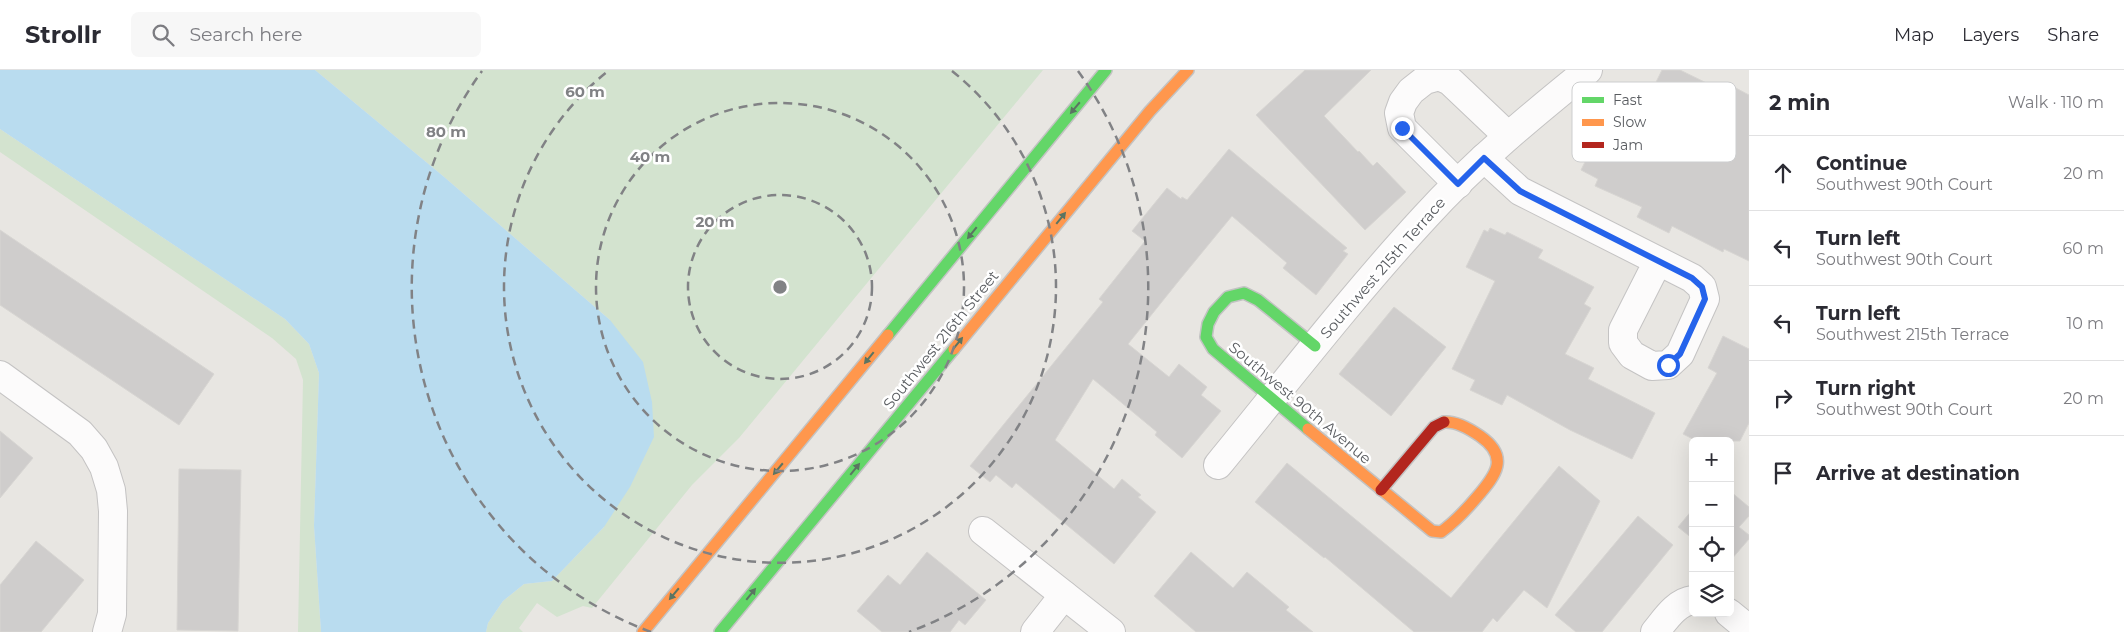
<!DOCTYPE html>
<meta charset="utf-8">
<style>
:root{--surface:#fff;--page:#f7f7f7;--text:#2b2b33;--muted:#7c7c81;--line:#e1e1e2}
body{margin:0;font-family:Montserrat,sans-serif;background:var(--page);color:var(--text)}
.controls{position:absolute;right:15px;bottom:15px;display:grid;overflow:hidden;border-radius:8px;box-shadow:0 5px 20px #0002}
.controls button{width:45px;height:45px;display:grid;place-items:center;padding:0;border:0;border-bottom:1px solid var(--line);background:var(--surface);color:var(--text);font:25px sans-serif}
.stop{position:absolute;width:15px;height:15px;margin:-11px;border:4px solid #2563eb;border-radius:50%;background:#fff}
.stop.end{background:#2563eb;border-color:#fff;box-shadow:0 1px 5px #0008}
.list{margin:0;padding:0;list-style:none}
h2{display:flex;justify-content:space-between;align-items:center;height:65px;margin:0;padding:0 20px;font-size:21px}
h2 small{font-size:16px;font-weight:400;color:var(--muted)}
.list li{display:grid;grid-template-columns:32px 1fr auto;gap:15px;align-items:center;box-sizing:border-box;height:75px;padding:0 20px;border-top:1px solid var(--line)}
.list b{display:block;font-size:19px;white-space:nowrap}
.list p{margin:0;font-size:16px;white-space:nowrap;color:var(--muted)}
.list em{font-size:16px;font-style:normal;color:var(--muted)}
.icon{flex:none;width:28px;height:28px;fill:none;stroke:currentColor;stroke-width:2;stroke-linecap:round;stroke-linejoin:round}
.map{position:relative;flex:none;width:1749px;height:562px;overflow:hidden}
header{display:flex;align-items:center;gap:30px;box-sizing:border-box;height:70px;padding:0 25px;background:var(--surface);border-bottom:1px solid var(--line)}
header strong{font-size:24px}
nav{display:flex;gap:28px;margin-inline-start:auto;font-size:18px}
.search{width:350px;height:45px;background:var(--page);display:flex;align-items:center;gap:12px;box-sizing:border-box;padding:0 18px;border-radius:8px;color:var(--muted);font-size:19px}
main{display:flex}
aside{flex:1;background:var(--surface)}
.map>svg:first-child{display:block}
.green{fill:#d3e3cf}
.water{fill:#b9dcef}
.building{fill:#cfcdcc;stroke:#d7d5d2}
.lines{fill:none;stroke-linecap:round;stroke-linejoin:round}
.street-casing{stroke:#c4c3c3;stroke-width:30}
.fast-casing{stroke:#c3c3c3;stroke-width:14}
.slow-casing{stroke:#c3c3c3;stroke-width:14}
.jam-casing{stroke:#c3c3c3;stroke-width:14}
.street{stroke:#fcfbfb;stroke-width:28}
.fast{stroke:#63d668;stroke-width:11}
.slow{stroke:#ff974d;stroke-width:11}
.jam{stroke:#b3261e;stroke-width:11}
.oneway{fill:#5b7462}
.route{stroke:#2563eb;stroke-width:6}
.ring{fill:none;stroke:#818285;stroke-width:2.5;stroke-dasharray:9 6}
.labels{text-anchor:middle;stroke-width:5;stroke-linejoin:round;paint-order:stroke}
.street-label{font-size:15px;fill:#595c60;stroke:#fff}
.key{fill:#fff;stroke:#cdcecf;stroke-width:1}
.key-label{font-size:14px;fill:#595c60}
.centre{fill:#818285;stroke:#fff;stroke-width:2.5}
.ring-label{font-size:15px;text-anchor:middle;font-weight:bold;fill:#818285;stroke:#fff;stroke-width:5;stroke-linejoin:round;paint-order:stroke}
</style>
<header>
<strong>Strollr</strong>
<div class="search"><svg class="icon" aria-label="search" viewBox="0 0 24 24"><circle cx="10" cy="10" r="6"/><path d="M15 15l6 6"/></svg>Search here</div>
<nav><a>Map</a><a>Layers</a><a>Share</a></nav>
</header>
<main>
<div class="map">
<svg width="1749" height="562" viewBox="0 0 1749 562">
<rect width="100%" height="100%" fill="#e8e6e2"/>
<!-- green -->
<g class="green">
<path d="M315,0H1043L739,368L692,415L592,538L583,536L557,547L537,533L519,558L523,562H486L488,553L503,531L524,514L552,511L604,457L610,250L443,106Z"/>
<path d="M0,59L285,249L309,274L319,303L314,456L321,562H298L303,310L296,289L272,268L0,82Z"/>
</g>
<!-- water -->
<path class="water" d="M0,0H315L443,106L610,250L643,292L652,332L654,367L630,417L604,457L552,511L524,514L503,531L488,553L486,562H321L314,456L319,303L309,274L285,249L0,59Z"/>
<!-- building -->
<g class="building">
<path d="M1305,0H1371L1324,46L1358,82L1359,81L1373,96L1377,92L1406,122L1365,160L1256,45Z"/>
<path d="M1662,0H1680L1729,24L1732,16L1749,25V191L1724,179L1723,182L1672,156L1669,163L1637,147L1642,137L1595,116L1598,109L1581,100L1601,60L1626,73Z"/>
<path d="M1229,79L1347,178L1343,181L1348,184L1316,225L1283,198L1287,193L1232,146L1177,213L1128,274L1169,307L1179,294L1207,317L1201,325L1221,341L1182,388L1155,365L1157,362L1093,309L1055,370L1114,419L1122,409L1141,425L1138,427L1156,442L1114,494L1016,413L1012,418L996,405L990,412L970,396L1103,232L1099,229L1145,171L1132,161L1167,118L1181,129L1182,127L1187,130Z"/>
<path d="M1490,158L1505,165L1507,162L1543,180L1538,188L1594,217L1584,234L1591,238L1565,284L1594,298L1588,309L1655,343L1632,389L1570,360L1507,325L1502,335L1470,320L1475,310L1452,299L1495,211L1466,197L1484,160L1488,162Z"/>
<path d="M0,160L214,304L179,355L0,235Z"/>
<path d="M1394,237L1446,277L1391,346L1339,304Z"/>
<path d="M1723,266L1749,279V353L1740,371H1697L1683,364L1717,303L1708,298Z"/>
<path d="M0,361L33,388L0,428Z"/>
<path d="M1287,393L1451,528L1559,396L1600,431L1547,538L1524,520L1497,552L1493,548L1482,562H1414L1325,487L1324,488L1255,432Z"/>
<path d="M179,399L241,400L238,561L177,560Z"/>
<path d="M1730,421L1749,437V446L1739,457L1749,465V469L1730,491Z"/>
<path d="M1693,439V469L1678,457Z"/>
<path d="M1638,446L1673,475L1602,562H1576L1555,545Z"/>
<path d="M36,471L84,510L41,562H0V515Z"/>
<path d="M927,482L986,530L965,555L959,550L950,562H882L857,541L888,505L900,515Z"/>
<path d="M1191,482L1233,518L1247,502L1289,537L1286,540L1313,562H1196L1154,526Z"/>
</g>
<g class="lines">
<defs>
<g id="street">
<path d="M1484,88L1520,121L1692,208L1702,217L1705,229L1680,284L1668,295L1652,296L1632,285L1623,273V260L1658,191"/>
<path d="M1458,114L1402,58L1399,43L1403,32L1411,21L1425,10L1439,6L1450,11L1508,66"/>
<path d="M0,305L80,363L94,379L104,397L111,420L113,441L112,544L107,562"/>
<path d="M1218,395C1286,312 1352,226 1425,147C1474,93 1531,46 1588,0"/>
<path d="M983,461L1111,562"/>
<path d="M1729,543L1746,557"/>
<path d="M1035,562L1064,525"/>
<path d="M1655,562C1665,550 1676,532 1693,530"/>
</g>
<g id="fast">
<path d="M888,265L1106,0"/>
<path d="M1308,359L1213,279L1206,267L1208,254L1214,242L1228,227L1244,223L1258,230L1315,276"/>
<path d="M720,562L954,279"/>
</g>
<g id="slow">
<path d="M954,279L1150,41L1188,0"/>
<path d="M1308,359L1432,461L1441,462C1455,452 1466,440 1477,427C1496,405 1510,387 1480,366C1470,359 1456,351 1444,352"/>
<path d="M643,562L888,265"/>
</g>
<path id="jam" d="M1381,420L1434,357L1444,352"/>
</defs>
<!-- street casing -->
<use href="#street" class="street-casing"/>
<!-- fast casing -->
<use href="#fast" class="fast-casing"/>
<!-- slow casing -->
<use href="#slow" class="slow-casing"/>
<!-- jam casing -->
<use href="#jam" class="jam-casing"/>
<!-- street -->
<use href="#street" class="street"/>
<!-- fast -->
<use href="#fast" class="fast"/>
<!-- slow -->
<use href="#slow" class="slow"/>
<!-- jam -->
<use href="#jam" class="jam"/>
</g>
<!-- one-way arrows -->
<defs><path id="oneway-solid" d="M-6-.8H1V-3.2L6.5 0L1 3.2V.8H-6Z" transform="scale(1.25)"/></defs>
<g class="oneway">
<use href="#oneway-solid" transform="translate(1075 38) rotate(130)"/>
<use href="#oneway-solid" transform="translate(1061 148) rotate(-51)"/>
<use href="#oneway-solid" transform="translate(972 163) rotate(129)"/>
<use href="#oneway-solid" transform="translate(958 273) rotate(-51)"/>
<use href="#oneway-solid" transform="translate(869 288) rotate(129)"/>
<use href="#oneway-solid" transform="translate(778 399) rotate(130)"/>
<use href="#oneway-solid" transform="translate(855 399) rotate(-51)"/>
<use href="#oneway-solid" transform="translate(674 524) rotate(130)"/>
<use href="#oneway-solid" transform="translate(751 524) rotate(-51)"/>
</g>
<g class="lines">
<!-- route -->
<path class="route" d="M1402,58L1458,114L1484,88L1520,121L1692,208L1702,217L1705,229L1680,284L1668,295"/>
</g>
<!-- distance rings -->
<g class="ring">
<circle cx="780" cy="217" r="92"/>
<circle cx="780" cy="217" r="184"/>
<path d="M952 1A276 276 0 1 1 608 1"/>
<path d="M651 562A368 368 0 0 1 482 1M1078 1A368 368 0 0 1 909 562"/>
</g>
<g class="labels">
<!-- street labels -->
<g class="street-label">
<text transform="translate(1383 198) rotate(-49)" y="5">Southwest 215th Terrace</text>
<text transform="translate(941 270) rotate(-51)" y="5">Southwest 216th Street</text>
<text transform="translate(1300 333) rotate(40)" y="5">Southwest 90th Avenue</text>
</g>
</g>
<!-- legend -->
<rect x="1572" y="12" width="164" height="80" rx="8" class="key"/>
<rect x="1582" y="27" width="22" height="6" fill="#63d668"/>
<rect x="1582" y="49" width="22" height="7" fill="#ff974d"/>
<rect x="1582" y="72" width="22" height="6" fill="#b3261e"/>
<g class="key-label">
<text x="1613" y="35">Fast</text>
<text x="1613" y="57">Slow</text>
<text x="1613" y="80">Jam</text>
</g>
<circle cx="780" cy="217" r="8" class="centre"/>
<g class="ring-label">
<text x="585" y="27">60 m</text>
<text x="446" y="67">80 m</text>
<text x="650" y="92">40 m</text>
<text x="715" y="157">20 m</text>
</g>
</svg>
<div class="controls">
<button>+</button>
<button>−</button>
<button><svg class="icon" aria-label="locate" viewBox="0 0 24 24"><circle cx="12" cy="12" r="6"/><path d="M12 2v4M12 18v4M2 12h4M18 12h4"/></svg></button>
<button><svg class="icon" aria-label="layers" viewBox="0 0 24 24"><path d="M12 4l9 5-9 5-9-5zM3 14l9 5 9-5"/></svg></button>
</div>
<div class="stop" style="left:1668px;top:295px"></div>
<div class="stop end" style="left:1402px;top:58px"></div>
</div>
<aside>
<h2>2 min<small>Walk · 110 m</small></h2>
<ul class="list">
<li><svg class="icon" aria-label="ahead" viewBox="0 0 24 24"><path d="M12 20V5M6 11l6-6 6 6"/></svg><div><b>Continue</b><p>Southwest 90th Court</p></div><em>20 m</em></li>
<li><svg class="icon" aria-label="left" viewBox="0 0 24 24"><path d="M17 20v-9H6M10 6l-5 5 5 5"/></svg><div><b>Turn left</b><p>Southwest 90th Court</p></div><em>60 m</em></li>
<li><svg class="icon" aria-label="left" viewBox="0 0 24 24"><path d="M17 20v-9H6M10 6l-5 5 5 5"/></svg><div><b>Turn left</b><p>Southwest 215th Terrace</p></div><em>10 m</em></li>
<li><svg class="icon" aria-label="right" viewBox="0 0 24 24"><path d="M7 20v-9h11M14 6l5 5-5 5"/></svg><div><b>Turn right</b><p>Southwest 90th Court</p></div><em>20 m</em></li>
<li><svg class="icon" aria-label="arrive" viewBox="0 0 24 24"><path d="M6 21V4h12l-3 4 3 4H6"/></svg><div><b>Arrive at destination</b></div></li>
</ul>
</aside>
</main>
